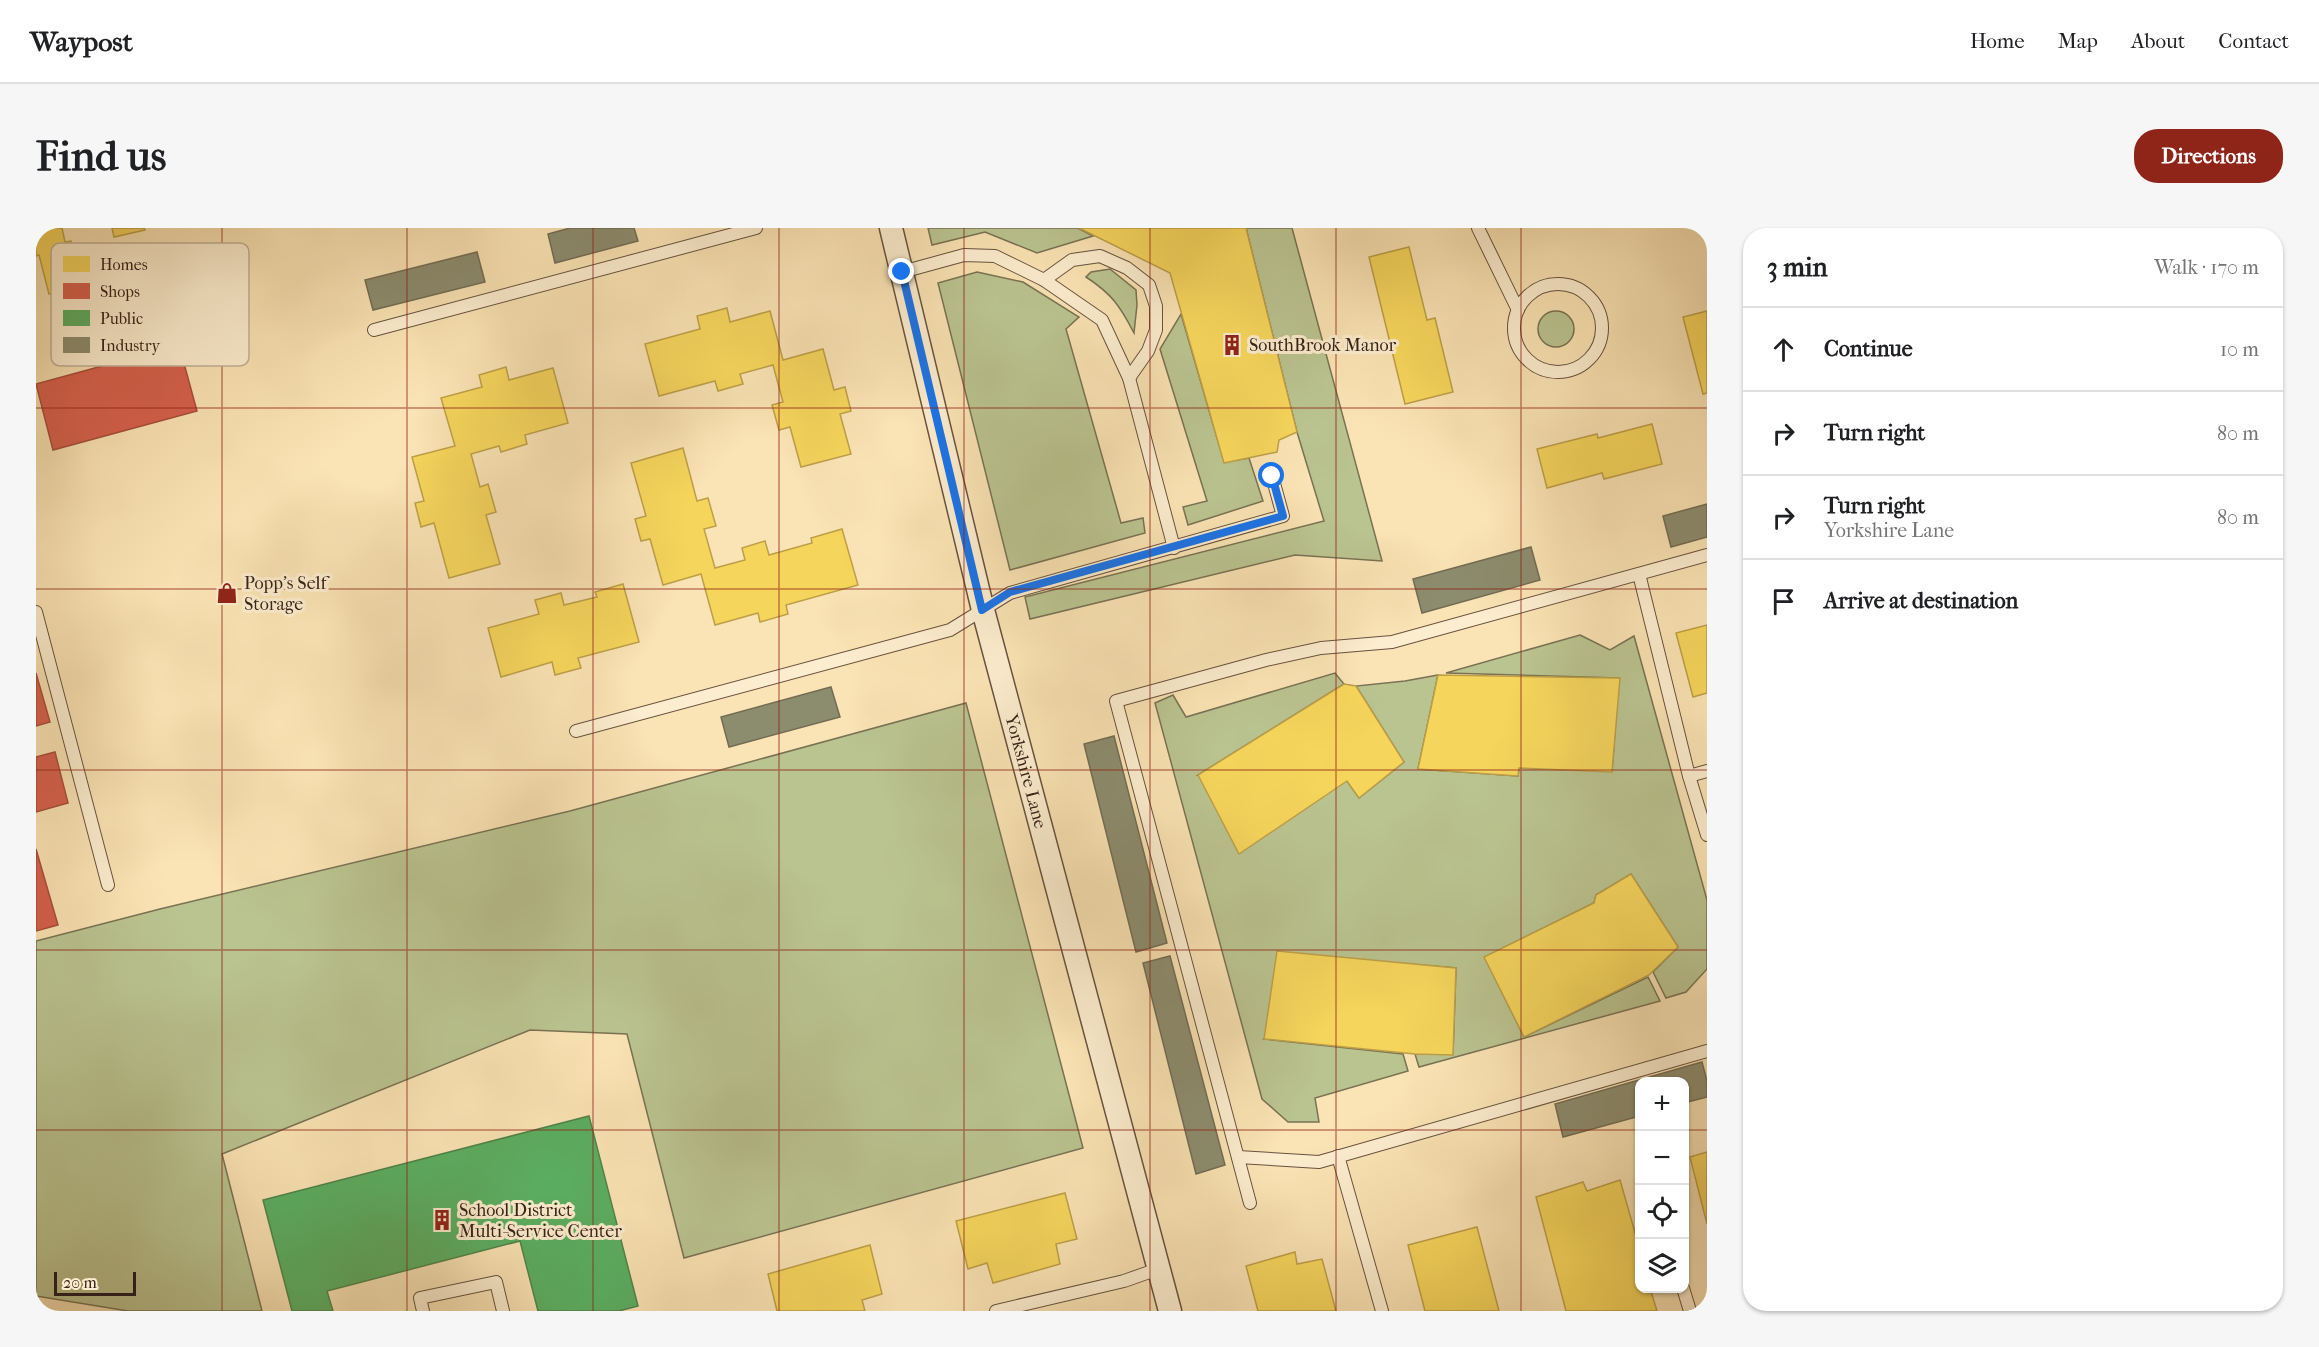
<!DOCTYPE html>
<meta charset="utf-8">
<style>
:root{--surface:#fff;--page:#f6f6f6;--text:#202124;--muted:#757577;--line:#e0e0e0;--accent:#8f2418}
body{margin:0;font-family:"IM FELL French Canon",serif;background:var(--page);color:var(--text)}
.controls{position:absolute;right:18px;bottom:18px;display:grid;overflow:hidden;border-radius:12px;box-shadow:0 2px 4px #0004}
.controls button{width:54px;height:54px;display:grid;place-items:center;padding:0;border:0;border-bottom:2px solid var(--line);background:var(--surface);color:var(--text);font:30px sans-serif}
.scale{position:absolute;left:18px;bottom:15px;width:82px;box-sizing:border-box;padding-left:6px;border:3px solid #382118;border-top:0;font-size:16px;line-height:21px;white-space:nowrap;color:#382118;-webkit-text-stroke:4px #fcedce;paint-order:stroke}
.stop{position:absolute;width:18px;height:18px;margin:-14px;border:4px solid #1a73e8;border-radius:50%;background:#fff}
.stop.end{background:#1a73e8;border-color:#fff;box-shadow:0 2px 6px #0008}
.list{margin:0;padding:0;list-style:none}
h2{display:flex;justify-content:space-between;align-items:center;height:78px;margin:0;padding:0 24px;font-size:26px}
h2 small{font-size:20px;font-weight:400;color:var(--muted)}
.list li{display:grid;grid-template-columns:39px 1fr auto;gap:18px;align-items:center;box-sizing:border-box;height:84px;padding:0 24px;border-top:2px solid var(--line)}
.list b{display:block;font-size:22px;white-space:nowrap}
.list p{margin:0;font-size:20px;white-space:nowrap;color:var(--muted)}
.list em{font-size:20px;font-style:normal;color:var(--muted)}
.icon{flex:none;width:33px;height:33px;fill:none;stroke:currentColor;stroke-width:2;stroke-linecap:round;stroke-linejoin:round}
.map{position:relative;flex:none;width:1671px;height:1083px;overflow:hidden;border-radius:24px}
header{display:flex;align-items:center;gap:36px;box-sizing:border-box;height:84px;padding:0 30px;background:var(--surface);border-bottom:2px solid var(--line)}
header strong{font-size:28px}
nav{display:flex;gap:33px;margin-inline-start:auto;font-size:21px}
.intro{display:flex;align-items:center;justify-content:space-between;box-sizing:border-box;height:144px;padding:0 36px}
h1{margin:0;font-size:42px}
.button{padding:15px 27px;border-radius:24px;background:var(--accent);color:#fff;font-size:21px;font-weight:700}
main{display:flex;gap:36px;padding:0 36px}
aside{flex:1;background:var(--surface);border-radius:24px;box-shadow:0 2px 4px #0004}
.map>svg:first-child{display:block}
.green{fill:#bac490;stroke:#797254;stroke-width:1.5}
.homes{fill:#f6d55c;stroke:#bd9f48;stroke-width:1.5}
.shops{fill:#d6604d;stroke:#a74d3d;stroke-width:1.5}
.public{fill:#5aae61;stroke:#50844b;stroke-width:1.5}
.industry{fill:#8c8c6e;stroke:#736c54;stroke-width:1.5}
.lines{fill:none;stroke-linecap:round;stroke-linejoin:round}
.service-casing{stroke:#68523f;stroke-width:14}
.minor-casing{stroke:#68523f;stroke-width:25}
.service{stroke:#fcedce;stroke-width:12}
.minor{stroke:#fcedce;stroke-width:22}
.route{stroke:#1a73e8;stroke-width:8}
.grid{fill:none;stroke:#8f2418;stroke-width:1.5;stroke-opacity:0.55}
.labels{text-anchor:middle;stroke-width:6;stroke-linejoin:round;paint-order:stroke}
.poi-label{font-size:18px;fill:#382118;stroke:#fcedce;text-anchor:start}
.street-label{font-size:18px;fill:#382118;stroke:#fcedce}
.key{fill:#fcedce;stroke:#c1b097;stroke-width:1.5}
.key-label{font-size:16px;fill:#382118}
</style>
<header>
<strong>Waypost</strong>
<nav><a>Home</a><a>Map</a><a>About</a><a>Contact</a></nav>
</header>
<div class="intro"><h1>Find us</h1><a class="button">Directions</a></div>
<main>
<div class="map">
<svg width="1671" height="1083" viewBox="0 0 1671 1083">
<rect width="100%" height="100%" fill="#fae3b4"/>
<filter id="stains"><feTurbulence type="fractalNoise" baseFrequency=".00333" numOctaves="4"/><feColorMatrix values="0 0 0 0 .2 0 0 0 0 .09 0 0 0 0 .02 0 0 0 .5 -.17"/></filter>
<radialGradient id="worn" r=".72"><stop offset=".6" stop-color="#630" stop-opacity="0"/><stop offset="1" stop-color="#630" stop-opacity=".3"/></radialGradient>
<!-- green -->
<g class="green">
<path d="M892,0H1042L1057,8L1001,25L949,4L896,17Z"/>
<path d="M1210,0H1256L1346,333L1259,327L994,391L989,369L1288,293L1261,204Z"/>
<path d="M1074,41L1100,62L1101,77L1098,105C1084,78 1076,66 1050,49L1055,44Z"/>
<path d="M941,44L987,54L1043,89L1030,101L1085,295L1107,290L1109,305L974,342L902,55Z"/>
<circle cx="1520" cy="101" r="18"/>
<path d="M1145,86L1188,234L1213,230L1227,273L1152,297L1147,279L1171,273L1124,121Z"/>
<path d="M1544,407L1574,422L1598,408L1671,672V741L1650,764L1630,770L1617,744L1642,719L1595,646L1560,667L1558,675L1449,729L1488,809L1612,749L1624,773L1383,839L1379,826H1417L1420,740L1349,734L1228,811L1367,826L1372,843L1279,870L1283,894H1252L1226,871L1119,475L1137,467L1150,489L1299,445L1308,456L1162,547L1311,553L1323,570L1368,534L1320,458L1369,453L1402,447L1382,541L1482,548L1483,540L1576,543L1583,450L1410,445Z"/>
<path d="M930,475L1047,920L648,1030L591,806L494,802L186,926L226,1083H92L0,1068V713L124,681L534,583Z"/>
</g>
<!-- homes -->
<g class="homes">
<path d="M0,0H26L29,14L35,13L47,57L13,66L3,27L0,28Z"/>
<path d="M76,0H108L109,2L78,9Z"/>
<path d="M1043,0H1210L1261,204L1243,212L1241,224L1188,235L1134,45Z"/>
<path d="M1373,19L1391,92L1399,90L1417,164L1369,176L1333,29Z"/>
<path d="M691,80L694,94L734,83L747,132L787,121L798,162L809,159L815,183L804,186L815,226L765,239L754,199L743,202L736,177L747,174L737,137L704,146L707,156L682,163L679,153L623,168L609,116L664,101L661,88Z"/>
<path d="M1671,83V165L1667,166L1647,89Z"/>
<path d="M470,139L473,152L517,140L532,195L489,207L491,216L465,224L463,218L435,226L444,259L452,256L460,284L450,287L464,336L413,350L398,295L385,299L379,275L388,273L376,229L419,218L405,170L446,159L443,147Z"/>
<path d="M1616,196L1626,236L1568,251L1566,245L1511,260L1501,221L1561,206L1562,210Z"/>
<path d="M647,220L661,273L672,270L680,298L668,301L679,340L709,332L706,320L729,313L733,327L776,315L775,310L806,301L822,357L750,377L752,386L724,394L722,385L679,397L665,346L627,357L614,311L605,313L599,291L610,288L595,235Z"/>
<path d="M587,356L603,414L542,430L545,440L519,447L516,434L465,449L452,400L503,386L499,372L525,365L528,377L561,369L559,364Z"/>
<path d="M1671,397V465L1657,469L1640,405Z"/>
<path d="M1402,447L1584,450L1576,544L1483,540L1482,548L1382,541Z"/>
<path d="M1308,456L1320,458L1368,534L1323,570L1311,553L1203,626L1162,547Z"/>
<path d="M1595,646L1642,719L1613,747L1488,809L1448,729L1558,675L1560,667Z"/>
<path d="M1241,723L1420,740L1417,827L1379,826L1228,811Z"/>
<path d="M1671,924V996L1654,929Z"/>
<path d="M1584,952L1604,1022V1060H1614L1621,1083H1530L1500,969L1547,954L1551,963Z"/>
<path d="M1029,965L1041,1011L1020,1016L1024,1036L957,1055L951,1035L932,1041L920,993Z"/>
<path d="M1441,999L1463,1083H1389L1372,1017Z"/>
<path d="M834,1017L846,1066L826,1072L829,1083H741L732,1046Z"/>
<path d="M1259,1024L1261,1036L1286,1031L1300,1083H1222L1210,1038Z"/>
</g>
<!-- shops -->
<g class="shops">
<path d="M143,117L161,183L17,222L0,156Z"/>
<path d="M0,445L14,494L0,498Z"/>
<path d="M19,524L32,575L0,584V529Z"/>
<path d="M0,621L22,697L0,703Z"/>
</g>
<!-- public -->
<path class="public" d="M553,888L602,1078L583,1083H502L484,1013L291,1063L297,1083H256L227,972Z"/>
<!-- industry -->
<g class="industry">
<path d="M534,0H598L602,13L519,35L512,6Z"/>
<path d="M441,24L449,54L337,82L329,52Z"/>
<path d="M1671,276V309L1635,319L1627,288Z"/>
<path d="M1495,319L1504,352L1386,385L1377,351Z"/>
<path d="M795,459L804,489L693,519L685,489Z"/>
<path d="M1078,508L1131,715L1100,724L1048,516Z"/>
<path d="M1134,728L1189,937L1160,946L1107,735Z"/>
<path d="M1666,834L1671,853V869L1648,875V854H1604V888L1527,909L1519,876Z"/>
</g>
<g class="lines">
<defs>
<g id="service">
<path d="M1442,0L1482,82"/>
<path d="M866,44L928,27L959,28L1008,52L1066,92L1093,150L1138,320"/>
<path d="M1008,52L1036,32L1064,28L1091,40L1113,57L1120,78V102L1112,123L1093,150"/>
<circle cx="1522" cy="100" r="44"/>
<path d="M338,102L720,0"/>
<path d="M1603,346L1653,548L1671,607"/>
<path d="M0,384L72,657"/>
<path d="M540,503L914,402L974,365L1247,288L1236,248"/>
<path d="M1653,548L1671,543"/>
<path d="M1302,928L1346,1083"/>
<path d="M1202,929L1283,934L1671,823"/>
<path d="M1214,975L1080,473L1230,432L1285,420L1356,414L1671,327"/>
<path d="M1647,1060L1654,1083"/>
<path d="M387,1083L384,1070L460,1054L467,1083"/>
<path d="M960,1083L1088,1053L1122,1041"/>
</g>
<g id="minor">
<path id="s1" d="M855,0L947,382L1134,1083"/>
</g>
</defs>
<!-- service casing -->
<use href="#service" class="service-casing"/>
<!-- minor casing -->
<use href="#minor" class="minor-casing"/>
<!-- service -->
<use href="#service" class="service"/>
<!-- minor -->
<use href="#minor" class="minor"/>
</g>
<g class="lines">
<!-- route -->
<path class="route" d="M866,44L946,382L974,364L1247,288L1236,248"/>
</g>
<!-- grid -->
<path class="grid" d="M186,0V1083M371,0V1083M557,0V1083M743,0V1083M928,0V1083M1114,0V1083M1300,0V1083M1485,0V1083M0,180H1671M0,361H1671M0,542H1671M0,722H1671M0,902H1604M1648,902H1671"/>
<!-- icons -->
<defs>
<symbol id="building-bare" viewBox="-9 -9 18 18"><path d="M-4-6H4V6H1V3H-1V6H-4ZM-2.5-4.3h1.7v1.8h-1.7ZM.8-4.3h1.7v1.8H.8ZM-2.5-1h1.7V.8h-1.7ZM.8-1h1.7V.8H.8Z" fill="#8f2418" stroke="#fcedce" stroke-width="2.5" paint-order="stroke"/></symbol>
<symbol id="shop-bare" viewBox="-9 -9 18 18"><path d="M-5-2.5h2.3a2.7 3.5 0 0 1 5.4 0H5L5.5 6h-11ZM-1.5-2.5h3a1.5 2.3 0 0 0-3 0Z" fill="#8f2418" stroke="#fcedce" stroke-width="2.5" paint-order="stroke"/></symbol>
</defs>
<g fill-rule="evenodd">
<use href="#building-bare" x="1181" y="102" width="30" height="30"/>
<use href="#shop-bare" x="176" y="350" width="30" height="30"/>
<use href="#building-bare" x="391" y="977" width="30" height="30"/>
</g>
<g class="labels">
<!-- poi labels -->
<g class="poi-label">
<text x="1213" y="123">SouthBrook Manor</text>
<text x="208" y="361">Popp's Self<tspan x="208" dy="21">Storage</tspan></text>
<text x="423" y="988">School District<tspan x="423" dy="21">Multi-Service Center</tspan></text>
</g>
<!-- street labels -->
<g class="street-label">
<text dy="6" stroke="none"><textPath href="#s1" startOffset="560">Yorkshire Lane</textPath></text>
</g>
</g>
<!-- legend -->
<rect x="15" y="15" width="198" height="123" rx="9" class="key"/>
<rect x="27" y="28" width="27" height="16" fill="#f6d55c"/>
<rect x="27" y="55" width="27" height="16" fill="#d6604d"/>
<rect x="27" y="82" width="27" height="16" fill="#5aae61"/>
<rect x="27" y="109" width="27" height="16" fill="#8c8c6e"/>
<g class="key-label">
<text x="64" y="42">Homes</text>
<text x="64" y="69">Shops</text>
<text x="64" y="96">Public</text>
<text x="64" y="123">Industry</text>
</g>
<rect width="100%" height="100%" filter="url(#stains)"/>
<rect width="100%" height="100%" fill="url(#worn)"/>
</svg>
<div class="controls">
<button>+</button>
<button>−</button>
<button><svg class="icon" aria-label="locate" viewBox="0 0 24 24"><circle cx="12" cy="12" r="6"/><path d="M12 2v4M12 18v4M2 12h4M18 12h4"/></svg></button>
<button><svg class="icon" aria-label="layers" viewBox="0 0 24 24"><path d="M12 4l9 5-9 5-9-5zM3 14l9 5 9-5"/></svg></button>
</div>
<div class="scale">20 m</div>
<div class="stop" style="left:1236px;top:248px"></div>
<div class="stop end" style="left:866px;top:44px"></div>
</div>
<aside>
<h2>3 min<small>Walk · 170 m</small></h2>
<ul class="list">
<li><svg class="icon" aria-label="ahead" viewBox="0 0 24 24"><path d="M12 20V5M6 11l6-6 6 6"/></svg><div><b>Continue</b></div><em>10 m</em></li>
<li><svg class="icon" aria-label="right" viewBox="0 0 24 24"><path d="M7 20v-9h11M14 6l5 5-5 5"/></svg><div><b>Turn right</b></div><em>80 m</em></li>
<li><svg class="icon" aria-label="right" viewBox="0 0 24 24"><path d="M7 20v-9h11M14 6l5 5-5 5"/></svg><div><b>Turn right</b><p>Yorkshire Lane</p></div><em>80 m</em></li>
<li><svg class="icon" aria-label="arrive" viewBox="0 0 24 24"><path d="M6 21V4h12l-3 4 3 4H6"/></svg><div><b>Arrive at destination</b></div></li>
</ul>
</aside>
</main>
